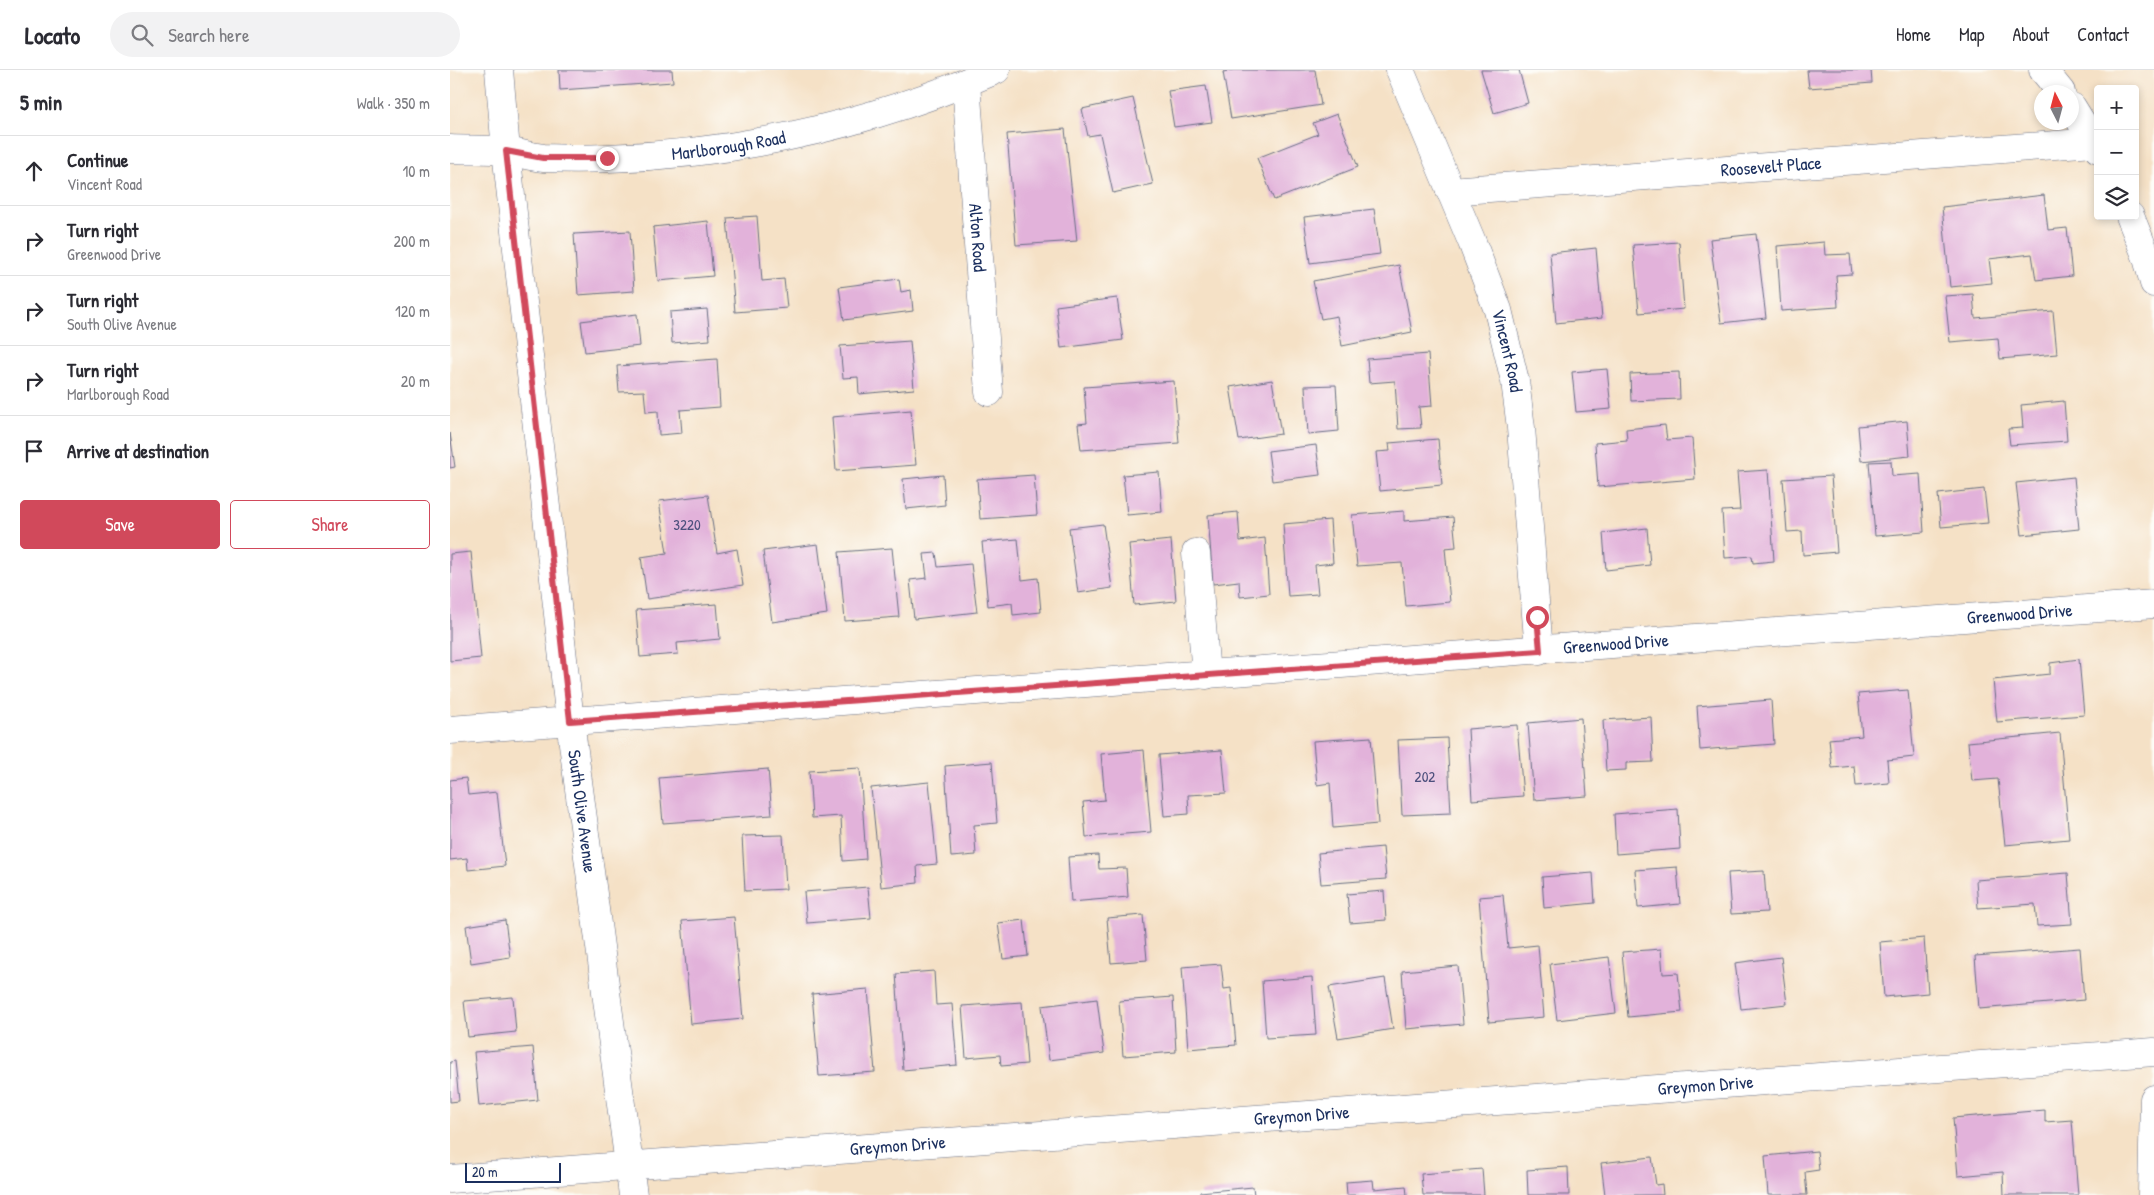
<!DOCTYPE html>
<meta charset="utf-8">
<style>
:root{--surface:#fff;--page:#f2f2f3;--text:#2b2b33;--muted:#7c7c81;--line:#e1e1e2;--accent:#d1495b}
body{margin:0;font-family:"Patrick Hand",sans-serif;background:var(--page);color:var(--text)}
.controls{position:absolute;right:15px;top:15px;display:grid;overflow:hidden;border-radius:5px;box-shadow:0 2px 8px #0003}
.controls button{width:45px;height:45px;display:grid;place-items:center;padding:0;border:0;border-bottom:1px solid var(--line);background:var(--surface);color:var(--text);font:25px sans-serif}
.compass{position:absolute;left:1584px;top:15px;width:45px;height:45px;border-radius:50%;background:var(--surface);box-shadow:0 2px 8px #0003;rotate:354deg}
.scale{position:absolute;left:15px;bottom:12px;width:96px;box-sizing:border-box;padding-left:5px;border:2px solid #1b2f5e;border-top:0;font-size:14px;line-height:18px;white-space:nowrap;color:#1b2f5e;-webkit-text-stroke:4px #fdfcf7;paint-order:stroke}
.stop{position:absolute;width:15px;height:15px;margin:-11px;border:4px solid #d1495b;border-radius:50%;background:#fff}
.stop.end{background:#d1495b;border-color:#fff;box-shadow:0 1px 5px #0008}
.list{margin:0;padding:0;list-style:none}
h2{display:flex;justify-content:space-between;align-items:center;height:65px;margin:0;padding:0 20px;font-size:21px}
h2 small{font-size:16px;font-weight:400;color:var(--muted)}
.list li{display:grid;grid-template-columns:32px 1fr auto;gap:15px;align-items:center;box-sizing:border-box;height:70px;padding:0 20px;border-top:1px solid var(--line)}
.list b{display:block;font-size:19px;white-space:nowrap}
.list p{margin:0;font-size:16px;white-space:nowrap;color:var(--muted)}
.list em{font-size:16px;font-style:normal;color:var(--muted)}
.actions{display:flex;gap:10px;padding:15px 20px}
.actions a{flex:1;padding:11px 0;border:1px solid var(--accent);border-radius:5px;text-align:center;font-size:18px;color:var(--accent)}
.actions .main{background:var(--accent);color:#fff}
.icon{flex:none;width:28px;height:28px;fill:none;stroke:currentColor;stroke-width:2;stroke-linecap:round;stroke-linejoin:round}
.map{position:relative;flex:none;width:1704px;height:1125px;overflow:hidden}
header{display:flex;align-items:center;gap:30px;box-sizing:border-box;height:70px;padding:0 25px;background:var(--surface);border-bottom:1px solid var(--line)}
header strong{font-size:24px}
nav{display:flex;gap:28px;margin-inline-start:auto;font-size:18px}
.search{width:350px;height:45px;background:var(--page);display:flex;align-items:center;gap:12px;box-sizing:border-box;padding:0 18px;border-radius:28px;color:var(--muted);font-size:19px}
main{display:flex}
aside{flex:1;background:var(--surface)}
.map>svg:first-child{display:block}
.building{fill:#e2b2da}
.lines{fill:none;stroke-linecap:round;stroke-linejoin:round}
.minor-casing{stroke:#676d82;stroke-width:29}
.minor{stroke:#fff;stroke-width:28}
.route{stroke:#d1495b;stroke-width:6}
.labels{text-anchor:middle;stroke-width:5;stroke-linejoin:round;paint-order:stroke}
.number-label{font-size:15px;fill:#4d507d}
.street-label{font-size:18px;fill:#1b2f5e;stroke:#fdfcf7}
</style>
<header>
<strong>Locato</strong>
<div class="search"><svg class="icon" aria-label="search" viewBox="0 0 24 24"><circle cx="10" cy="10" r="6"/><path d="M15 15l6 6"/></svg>Search here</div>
<nav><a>Home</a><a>Map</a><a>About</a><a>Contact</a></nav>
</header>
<main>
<aside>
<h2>5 min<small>Walk · 350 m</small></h2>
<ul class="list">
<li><svg class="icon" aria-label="ahead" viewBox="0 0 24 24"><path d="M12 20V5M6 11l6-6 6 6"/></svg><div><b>Continue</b><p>Vincent Road</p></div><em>10 m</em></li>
<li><svg class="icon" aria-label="right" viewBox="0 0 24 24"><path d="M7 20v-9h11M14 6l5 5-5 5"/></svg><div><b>Turn right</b><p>Greenwood Drive</p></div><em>200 m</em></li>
<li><svg class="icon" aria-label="right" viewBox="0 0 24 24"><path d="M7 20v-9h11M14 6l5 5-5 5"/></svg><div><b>Turn right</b><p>South Olive Avenue</p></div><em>120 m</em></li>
<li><svg class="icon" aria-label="right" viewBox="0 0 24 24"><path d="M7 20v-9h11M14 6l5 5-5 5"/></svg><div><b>Turn right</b><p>Marlborough Road</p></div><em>20 m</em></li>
<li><svg class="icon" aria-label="arrive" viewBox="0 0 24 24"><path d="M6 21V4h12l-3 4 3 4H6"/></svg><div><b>Arrive at destination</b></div></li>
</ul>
<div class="actions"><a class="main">Save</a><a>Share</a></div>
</aside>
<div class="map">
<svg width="1704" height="1125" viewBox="0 0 1704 1125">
<rect width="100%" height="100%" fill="#fdfcf7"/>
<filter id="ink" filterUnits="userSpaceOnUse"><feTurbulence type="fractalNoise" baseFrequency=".02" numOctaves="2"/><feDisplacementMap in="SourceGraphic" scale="10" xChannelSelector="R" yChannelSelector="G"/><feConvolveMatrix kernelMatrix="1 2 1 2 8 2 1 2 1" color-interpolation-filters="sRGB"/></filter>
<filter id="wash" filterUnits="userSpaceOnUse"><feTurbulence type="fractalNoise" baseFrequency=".0096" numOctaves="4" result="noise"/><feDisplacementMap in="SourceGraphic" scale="20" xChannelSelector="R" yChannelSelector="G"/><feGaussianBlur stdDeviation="1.12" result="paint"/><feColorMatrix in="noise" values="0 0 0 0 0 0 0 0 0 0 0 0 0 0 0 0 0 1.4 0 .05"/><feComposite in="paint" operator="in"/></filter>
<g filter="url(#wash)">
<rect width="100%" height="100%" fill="#f5e1c6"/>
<g id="blocks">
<!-- building -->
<g class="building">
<path d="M109,0H222L223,12L110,20Z"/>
<path d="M784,0H865L871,35L781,49L773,2Z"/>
<path d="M1031,0H1069L1078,33L1044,43Z"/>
<path d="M1357,0H1421L1422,13L1359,18Z"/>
<path d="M756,16L762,52L724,57L718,21Z"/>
<path d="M683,28L703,114L663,123L650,64L638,66L632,39Z"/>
<path d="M887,44L908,97L824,130L807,88L868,64L863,53Z"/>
<path d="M615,59L627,171L566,175L557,64Z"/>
<path d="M1594,125L1598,160L1617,158L1622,206L1586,210L1582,184L1539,189L1542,213L1500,217L1492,137Z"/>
<path d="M924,139L930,184L860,193L854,147Z"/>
<path d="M307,146L312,211L334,209L337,238L285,242L277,148Z"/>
<path d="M258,151L263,206L208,211L203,157Z"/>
<path d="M180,161L184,221L128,225L124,164Z"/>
<path d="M1306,164L1316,248L1271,253L1260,169Z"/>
<path d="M1229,172L1234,239L1189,243L1183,175Z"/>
<path d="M1374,172L1375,185L1400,184L1402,204L1386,205L1388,237L1331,241L1327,176Z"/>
<path d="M1146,178L1152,248L1106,253L1100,183Z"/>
<path d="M949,195L962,262L892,276L887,246L871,249L863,211Z"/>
<path d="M449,209L451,222L461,220L463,241L394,250L389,217Z"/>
<path d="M1523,224L1525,248L1603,241L1607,284L1550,289L1548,268L1500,272L1495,226Z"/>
<path d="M667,228L673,270L611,278L606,236Z"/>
<path d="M257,239L260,270L222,273L220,242Z"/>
<path d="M187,244L190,276L135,282L131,251Z"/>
<path d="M460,271L464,319L409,324L408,307L393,308L390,276Z"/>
<path d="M978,284L982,336L969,337L971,358L948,359L945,311L919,313L917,289Z"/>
<path d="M267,289L270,337L230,340L232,363L209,365L208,341L196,342L194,321L169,322L167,296Z"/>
<path d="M1157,299L1161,339L1126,342L1122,302Z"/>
<path d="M1229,302L1230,329L1181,331L1180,304Z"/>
<path d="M822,310L831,364L789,370L780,317Z"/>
<path d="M724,311L729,373L631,380L628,354L637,353L634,317Z"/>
<path d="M886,315L889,361L858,364L855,316Z"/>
<path d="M1614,331L1617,371L1560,375L1558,359L1573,358L1571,335Z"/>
<path d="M461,340L466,395L386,401L382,347Z"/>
<path d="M1457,351L1460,386L1411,391L1408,356Z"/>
<path d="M1215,355L1217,370L1242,368L1245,409L1148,417L1145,373L1177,370L1176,359Z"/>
<path d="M0,363L5,397L0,398Z"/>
<path d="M988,369L992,415L930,421L926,382L940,381L939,373Z"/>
<path d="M866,375L870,405L822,411L818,381Z"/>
<path d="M1441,391L1442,406L1470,404L1474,462L1425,466L1419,392Z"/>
<path d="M1318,400L1324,491L1303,493L1302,486L1275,488L1272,441L1290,440L1287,402Z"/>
<path d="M709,402L712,442L677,445L673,405Z"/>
<path d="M493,405L495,435L456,439L453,409Z"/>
<path d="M584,405L587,445L530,449L527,409Z"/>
<path d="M1381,406L1387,482L1353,485L1352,461L1337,462L1333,409Z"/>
<path d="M1624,407L1629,459L1572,465L1566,413Z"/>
<path d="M1534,419L1538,453L1491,457L1488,424Z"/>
<path d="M258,425L267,483L287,479L293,515L197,529L191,487L217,483L209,431Z"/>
<path d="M954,441V451L1003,447L1006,477L995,478L1000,532L956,536L952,493L907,496L902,445Z"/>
<path d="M788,442L790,471L815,468L819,524L790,527L789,511L763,514L758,445Z"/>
<path d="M880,450L883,493L865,495L868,524L838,526L833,454Z"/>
<path d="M653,454L662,518L628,523L619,458Z"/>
<path d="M1197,458L1200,495L1156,500L1153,463Z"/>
<path d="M568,469L572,510L588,508L591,542L563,545L562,533L538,536L532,472Z"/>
<path d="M721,470L726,531L684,535L679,474Z"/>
<path d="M368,474L377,544L322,552L313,481Z"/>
<path d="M442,478L449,547L395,551L389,482Z"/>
<path d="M21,482L31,588L0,591V484Z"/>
<path d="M486,483L488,497L521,494L527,542L464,549L460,510L477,508L474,484Z"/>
<path d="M267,534L270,569L227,573L228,584L190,587L186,540Z"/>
<path d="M1629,589L1634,645L1547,652L1543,610L1600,604V593Z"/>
<path d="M1458,620L1464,687L1437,690L1439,713L1406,716L1404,696L1382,698L1379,669L1412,666L1408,624Z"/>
<path d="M1321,630L1324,674L1250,680L1247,636Z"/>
<path d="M1201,647L1203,692L1176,693V700L1156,701L1153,650Z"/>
<path d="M1131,648L1137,726L1084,730L1078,653Z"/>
<path d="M1067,655L1073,726L1022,730L1018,659Z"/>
<path d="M1610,663L1619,769L1555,775L1548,709L1522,711L1518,672Z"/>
<path d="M921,667L928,754L883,758L880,713L867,715L863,671Z"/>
<path d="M997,668L1001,743L952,745L948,670Z"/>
<path d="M694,680L701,762L636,767L633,732L655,730L651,684Z"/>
<path d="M772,680L776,723L738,725L739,744L714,746L709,685Z"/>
<path d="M542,692L547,753L524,755L526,785L501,787L495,696Z"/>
<path d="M410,698L416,789L393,791L391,746L362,748L359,701Z"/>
<path d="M318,699L322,745L213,753L209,708Z"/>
<path d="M16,708L18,725L47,722L55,796L18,800L17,788L0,790V710Z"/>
<path d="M479,712L487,794L467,796L468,813L431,817L421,718Z"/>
<path d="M1228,739L1230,779L1166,784L1164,744Z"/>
<path d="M333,765L336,819L295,821L292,766Z"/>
<path d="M933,777L936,809L871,814L868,783Z"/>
<path d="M648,785L649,799L676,798L678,827L621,832L618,787Z"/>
<path d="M1227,797L1230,834L1188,838L1185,800Z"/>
<path d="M1314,801L1317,842L1281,844L1278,803Z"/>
<path d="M1143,803L1145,833L1094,838L1092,807Z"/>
<path d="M1618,803L1622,854L1587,856L1585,834L1528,838L1526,810Z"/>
<path d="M418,817L421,848L357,853L354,822Z"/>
<path d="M934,821L936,850L900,853L897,824Z"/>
<path d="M1053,825L1058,878L1088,875L1094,947L1039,952L1029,827Z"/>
<path d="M693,845L697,890L661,893L657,848Z"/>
<path d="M284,847L293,949L241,954L232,851Z"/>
<path d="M55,850L60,887L21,893L16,856Z"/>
<path d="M574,850L578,886L553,889L548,853Z"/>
<path d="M1474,868L1478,923L1434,927L1430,872Z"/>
<path d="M1630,878L1634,930L1529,939L1525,886Z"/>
<path d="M1211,879L1213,904L1228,903L1232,942L1178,947L1172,882Z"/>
<path d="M1159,887L1166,943L1107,950L1100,894Z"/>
<path d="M1331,887L1337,934L1291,939L1285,893Z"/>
<path d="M771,894L774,919L781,918L786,975L738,979L732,897Z"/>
<path d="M1008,896L1013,954L956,959L952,901Z"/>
<path d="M484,901L486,935L502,934L507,995L453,1000L446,904Z"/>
<path d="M862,907L866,965L816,968L812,911Z"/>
<path d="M935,908L943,959L888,968L879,917Z"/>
<path d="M418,919L425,1002L369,1006L362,924Z"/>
<path d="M63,927L66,962L18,967L14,931Z"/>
<path d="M723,927L726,982L673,986L669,931Z"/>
<path d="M647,929L654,983L599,990L592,936Z"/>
<path d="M572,932L577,994L551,996L550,985L516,988L512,936Z"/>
<path d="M83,977L88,1030L29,1036L24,982Z"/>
<path d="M5,991L9,1031L0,1032V992Z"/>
<path d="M1595,1040V1052L1622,1050L1628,1125H1554L1553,1102L1508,1106L1503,1048Z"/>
<path d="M1367,1081L1369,1100L1355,1102L1357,1125H1318L1315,1086Z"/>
<path d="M1202,1087L1206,1115L1212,1114L1213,1125H1155L1151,1093Z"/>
<path d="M1118,1097L1119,1125H1078L1077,1100Z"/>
<path d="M1032,1099L1034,1125H973L971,1104Z"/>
<path d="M923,1110L924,1119L956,1116L957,1125H897L896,1112Z"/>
<path d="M803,1117L804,1125H750V1122Z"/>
</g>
</g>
</g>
<g filter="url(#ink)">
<use href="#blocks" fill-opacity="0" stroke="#676d82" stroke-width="1"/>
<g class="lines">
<defs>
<g id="minor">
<path id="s1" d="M49,0L56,81L120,651L183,1125"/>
<path id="s2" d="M950,0L1022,172L1048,240L1065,311L1071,358L1089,581"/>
<path d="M1593,0L1611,22"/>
<path id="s3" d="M516,13L539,322"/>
<path d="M1622,37L1648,79"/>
<path id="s4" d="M0,79C19,80 38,79 57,81C69,83 81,87 94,88C115,89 137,89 158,88C292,84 423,53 546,0"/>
<path id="s5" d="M1000,121L1644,72"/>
<path d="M1680,146L1697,188L1704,213"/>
<path d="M746,483L756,605"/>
<path id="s6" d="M0,660L1704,534"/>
<path id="s7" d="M0,1109L1704,982"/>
<path d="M1702,1125L1704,1029"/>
</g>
</defs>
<!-- minor casing -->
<use href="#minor" class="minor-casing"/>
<!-- minor -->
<use href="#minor" class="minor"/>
</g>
</g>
<g class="lines" filter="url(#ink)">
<!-- route -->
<path class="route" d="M157,88H93L56,81L120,651L1090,581L1087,547"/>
</g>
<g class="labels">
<!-- number labels -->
<g class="number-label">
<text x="237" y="460">3220</text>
<text x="975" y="712">202</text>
</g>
<!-- street labels -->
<g class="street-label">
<text dy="6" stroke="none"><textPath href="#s4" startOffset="280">Marlborough Road</textPath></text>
<text dy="6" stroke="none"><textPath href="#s5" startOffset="322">Roosevelt Place</textPath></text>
<text dy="6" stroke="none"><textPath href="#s3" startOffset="155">Alton Road</textPath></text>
<text dy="6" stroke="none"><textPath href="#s2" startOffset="301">Vincent Road</textPath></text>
<text dy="6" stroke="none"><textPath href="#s6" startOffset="1574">Greenwood Drive</textPath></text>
<text dy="6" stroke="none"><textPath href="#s6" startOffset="1169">Greenwood Drive</textPath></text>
<text dy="6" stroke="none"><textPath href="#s1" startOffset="746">South Olive Avenue</textPath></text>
<text dy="6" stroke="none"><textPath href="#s7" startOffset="1259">Greymon Drive</textPath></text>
<text dy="6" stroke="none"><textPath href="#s7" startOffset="854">Greymon Drive</textPath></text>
<text dy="6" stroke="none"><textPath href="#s7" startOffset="449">Greymon Drive</textPath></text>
</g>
</g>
</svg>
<div class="controls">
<button>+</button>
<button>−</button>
<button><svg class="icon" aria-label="layers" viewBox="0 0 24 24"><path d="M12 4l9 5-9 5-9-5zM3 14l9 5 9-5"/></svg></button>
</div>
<svg class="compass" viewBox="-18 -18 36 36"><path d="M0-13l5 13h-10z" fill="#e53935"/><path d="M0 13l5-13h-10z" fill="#7c7c81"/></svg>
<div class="scale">20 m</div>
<div class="stop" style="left:1087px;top:547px"></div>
<div class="stop end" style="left:157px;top:88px"></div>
</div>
</main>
